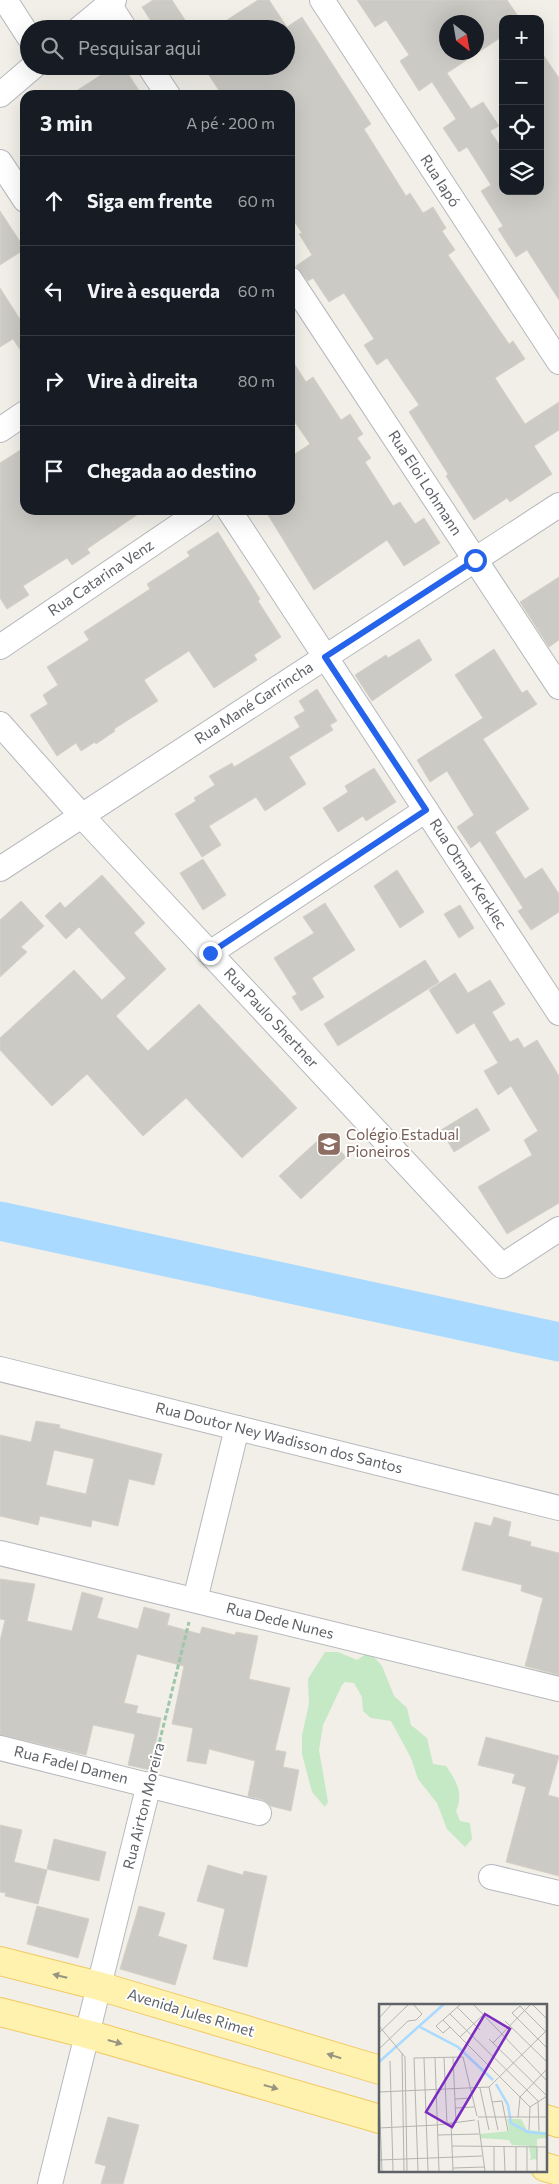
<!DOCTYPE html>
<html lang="pt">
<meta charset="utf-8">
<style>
:root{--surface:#171b24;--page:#20242c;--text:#f1f3f6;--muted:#9ea1a6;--line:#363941}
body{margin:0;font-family:Commissioner,sans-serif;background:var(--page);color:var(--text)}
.controls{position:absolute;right:15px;top:15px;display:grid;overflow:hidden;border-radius:10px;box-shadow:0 5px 20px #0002}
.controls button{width:45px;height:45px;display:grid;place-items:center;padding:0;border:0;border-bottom:1px solid var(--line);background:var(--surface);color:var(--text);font:25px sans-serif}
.compass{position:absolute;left:439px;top:15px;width:45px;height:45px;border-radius:50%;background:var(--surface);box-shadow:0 5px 20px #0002;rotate:149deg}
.stop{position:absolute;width:15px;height:15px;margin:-11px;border:4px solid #2563eb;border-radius:50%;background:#fff}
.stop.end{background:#2563eb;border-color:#fff;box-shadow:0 1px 5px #0008}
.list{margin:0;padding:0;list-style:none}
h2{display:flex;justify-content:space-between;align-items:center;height:65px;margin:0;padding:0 20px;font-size:21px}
h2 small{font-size:16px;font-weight:400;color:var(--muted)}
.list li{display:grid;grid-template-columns:32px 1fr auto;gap:15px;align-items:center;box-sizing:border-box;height:90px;padding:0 20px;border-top:1px solid var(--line)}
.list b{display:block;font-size:19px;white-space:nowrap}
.list em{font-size:16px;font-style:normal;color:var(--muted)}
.icon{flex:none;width:28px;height:28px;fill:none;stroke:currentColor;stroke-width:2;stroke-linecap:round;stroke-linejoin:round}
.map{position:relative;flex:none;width:559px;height:2184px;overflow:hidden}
.search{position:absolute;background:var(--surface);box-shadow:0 5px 20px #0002;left:20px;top:20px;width:275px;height:55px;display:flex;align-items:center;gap:12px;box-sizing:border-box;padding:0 18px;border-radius:28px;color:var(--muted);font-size:19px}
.panel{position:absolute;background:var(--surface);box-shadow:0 5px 20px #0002;left:20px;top:90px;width:275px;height:425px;border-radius:15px}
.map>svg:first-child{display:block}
.green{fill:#c5e8c5}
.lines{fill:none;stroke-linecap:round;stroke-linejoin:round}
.river{stroke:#aadaff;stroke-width:39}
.building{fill:#cccac5;stroke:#d6d1c6;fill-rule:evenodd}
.minor-casing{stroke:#b5b8bc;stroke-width:26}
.major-casing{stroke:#f2c960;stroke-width:30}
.path{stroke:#9cc7a9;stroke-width:3;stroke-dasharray:5 2.5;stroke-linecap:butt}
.minor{stroke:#fff;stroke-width:24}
.major{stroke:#fff2af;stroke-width:28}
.oneway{fill:#979581}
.route{stroke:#2563eb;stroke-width:6}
.labels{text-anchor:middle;stroke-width:4;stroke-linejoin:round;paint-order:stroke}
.street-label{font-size:15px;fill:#5f6368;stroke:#fff}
.education-label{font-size:15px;fill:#785e54;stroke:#fff;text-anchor:start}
.inset-river{fill:none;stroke:#aadaff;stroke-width:2.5}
.inset-road{fill:none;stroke:#b3b3b1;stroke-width:1}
.view{fill:#7b2cbf;fill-opacity:0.15;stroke:#7b2cbf;stroke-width:2.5}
.inset-edge{fill:none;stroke:#5f6368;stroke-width:2.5}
</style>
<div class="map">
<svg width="559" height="2184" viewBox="0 0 559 2184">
<rect width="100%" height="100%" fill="#f1efe8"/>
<!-- green -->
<path class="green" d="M325,1652H338L357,1660L366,1654L372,1655L382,1666L394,1696L407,1708L411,1725L427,1738L433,1764L446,1766C456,1780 464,1794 456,1811L460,1821L470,1823L472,1839L465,1847L447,1829L437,1803L418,1779L411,1758L391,1721L371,1718L363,1711L362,1697L354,1683L345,1682L342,1685L323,1725L319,1750L328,1802L325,1807L312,1792L302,1754V1735L309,1704L308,1679Z"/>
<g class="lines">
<!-- river -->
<path class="river" d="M0,1221L559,1342"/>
</g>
<!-- building -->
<g class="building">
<path d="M153,0H172L191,29H156L142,7Z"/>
<path d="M258,0H269L287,27L302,17L371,124L364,129L406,196L410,193L423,213L433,207L446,228L442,231L455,250L448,255L509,344L513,341L525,359L495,378L525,424L559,402V430L534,446L552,474L510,502L507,498L474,520L446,476L448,474L409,412L419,405L387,358L377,365L364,345L374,339L344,293L329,302L313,278L308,281L296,266L312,255L299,234L302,233L290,215V95H222L203,66H286V29H213Z"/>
<path d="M357,0H507L520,19H503V36L447,73L471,109L483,102L499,126L490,131L503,150V191H540V50L559,78V300L527,250L516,257L498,229L503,226L481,191L491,185L467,147L459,152L443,128L456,119L432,82L419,91L400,61L409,55L386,20L375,27ZM446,22H476V52H446Z"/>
<path d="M115,66H123L142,95H70Z"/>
<path d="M0,211L25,249L0,265Z"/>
<path d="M0,288L25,327V357L13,339L0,347Z"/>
<path d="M290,357L306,382L313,377L341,420L350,414L363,434L357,438L371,458L365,462L393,506L400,502L415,524L424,518L440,543L404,566L387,540L314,590L265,510H290V457L310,444L290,415Z"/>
<path d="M25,447V510H144L87,549L90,553L72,565L67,558L23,586L29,595L7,609L0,598V463Z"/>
<path d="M218,532L260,599L258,601L281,637L254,655L257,660L214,688L189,651L144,680L158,701L114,729L115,731L96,744L95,742L81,751L76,743L57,756L30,715L48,704L43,695L58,685L47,667L89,640L84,632L150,589L147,584L190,556L187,552Z"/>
<path d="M559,577V640L549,647L520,602Z"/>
<path d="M419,639L432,660L372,701L355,675L386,655L388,658Z"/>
<path d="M494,649L522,693L527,690L537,704L483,739L529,809L495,832L525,879L542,868L559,894V912L531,930L518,911L523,908L480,841L471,848L457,827L474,815L447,771L430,782L417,760L483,718L455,675Z"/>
<path d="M317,689L337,721L330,725L333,730L289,757L306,784L265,811L256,797L209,826L221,845L202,857L175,814L196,801L194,798L215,785L209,776L232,763L234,767L300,727L294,717L305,711L299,701Z"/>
<path d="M374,768L396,802L366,821L363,816L338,832L323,808L348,792L345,786Z"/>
<path d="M203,859L226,895L203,910L180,873Z"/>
<path d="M397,870L424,912L400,928L374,886Z"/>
<path d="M102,875L145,923L134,933L166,969L116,1016L148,1051L199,1004L297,1108L242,1158L186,1098L143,1136L87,1074L52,1106L0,1050V1038L74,970L102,1000L126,978L79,927L66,939L45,916L60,902L65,908Z"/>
<path d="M21,901L44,926L21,947L27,952L0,977V920Z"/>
<path d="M325,903L355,950L312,978L324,997L301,1011L292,997L297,994L274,958L314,933L303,917Z"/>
<path d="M460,905L474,928L459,938L444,914Z"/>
<path d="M425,960L439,982L338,1046L324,1024Z"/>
<path d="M455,973L468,993L490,980L505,1004L492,1012L510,1042L518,1038L524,1048L537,1040L559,1076V1203L507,1234L478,1187L532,1155L524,1140L538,1131L511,1086L498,1095L484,1071L498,1063L474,1023L457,1034L429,990Z"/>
<path d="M477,1108L490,1130L454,1152L441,1130Z"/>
<path d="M325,1134L346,1157L301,1199L279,1176Z"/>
<path d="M36,1421L60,1425L59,1428L162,1454L154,1485L129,1479L118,1526L92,1520L91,1527L40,1516L38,1525L0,1516V1435L31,1442ZM54,1450L94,1459L86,1494L46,1485Z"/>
<path d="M494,1517L511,1522L508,1536L531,1542L530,1546L559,1553V1675L525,1666L543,1598L521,1591L522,1585L462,1570L475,1522L491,1526Z"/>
<path d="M0,1579L35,1584L27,1621L72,1631L82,1592L103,1598L97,1618L138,1629L144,1607L170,1614L167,1625L200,1634L202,1627L235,1635L236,1632L258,1636L249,1679L290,1688L275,1750L286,1752L283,1767L299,1770L291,1811L271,1806L263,1800L248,1796L255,1761L209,1749L206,1764L187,1761L193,1728L172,1724L184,1666L137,1654L124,1703L138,1706L136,1713L161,1718L150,1770L128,1765L135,1734L93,1725L86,1755L0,1735V1641L5,1620L0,1619Z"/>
<path d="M486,1737L559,1756L548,1795L559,1798V1876L506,1862L526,1787L512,1783L515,1774L478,1765Z"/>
<path d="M0,1825L22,1830L14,1862L47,1870L38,1904L5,1896L6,1893L0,1892Z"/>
<path d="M54,1839L106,1852L99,1881L47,1869Z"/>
<path d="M208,1865L243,1875L244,1871L267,1876L247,1967L213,1959L225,1909L197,1901Z"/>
<path d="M37,1906L89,1919L78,1958L27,1944Z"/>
<path d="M139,1906L165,1913L158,1936L187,1945L175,1985L120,1969Z"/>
<path d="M108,2117L139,2125L123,2184H101L106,2166L95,2163Z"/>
</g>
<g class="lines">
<defs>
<g id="minor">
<path d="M5,0L29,37"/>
<path d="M322,0L559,362"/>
<path d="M109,4L125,29"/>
<path d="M79,29L114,0"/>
<path d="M149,66L168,95"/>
<path d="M0,95L34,66"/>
<path d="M0,162L25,200"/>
<path d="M290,279L559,687"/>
<path d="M0,430L25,413"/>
<path d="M229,510L559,1013"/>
<path d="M0,647L202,510"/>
<path d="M0,724L81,815L502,1266L559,1229"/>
<path d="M0,869L559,505"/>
<path d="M210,953L426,810"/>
<path d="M0,1369L559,1508"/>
<path d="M0,1553L559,1689"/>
<path d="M195,1600L237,1428"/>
<path d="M0,1748L259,1813"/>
<path d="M491,1877L559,1893"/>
<path d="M50,2184L149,1784"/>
</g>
<g id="major">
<path d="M0,1961L99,1986L380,2070"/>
<path d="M0,2012L87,2034L380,2119"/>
<path d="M545,2119L559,2123"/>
<path d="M545,2167L559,2171"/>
</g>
</defs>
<!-- minor casing -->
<use href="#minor" class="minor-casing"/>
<!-- major casing -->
<use href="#major" class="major-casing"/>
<!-- path -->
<path class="path" d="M154,1764L189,1622"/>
<!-- minor -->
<use href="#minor" class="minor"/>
<!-- major -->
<use href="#major" class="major"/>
</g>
<!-- one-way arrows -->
<defs><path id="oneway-solid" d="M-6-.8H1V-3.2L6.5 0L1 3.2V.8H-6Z" transform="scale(1.25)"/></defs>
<g class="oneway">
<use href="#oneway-solid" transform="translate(60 1976) rotate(-166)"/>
<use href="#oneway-solid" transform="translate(115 2042) rotate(16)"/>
<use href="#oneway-solid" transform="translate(334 2056) rotate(-163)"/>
<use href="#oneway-solid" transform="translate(271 2087) rotate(16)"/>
</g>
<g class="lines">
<!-- route -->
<path class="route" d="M210,953L426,810L325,657L475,560"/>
</g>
<!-- icons -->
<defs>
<symbol id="school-square" viewBox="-11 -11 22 22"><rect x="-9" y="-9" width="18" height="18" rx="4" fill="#8d6e63" stroke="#fff"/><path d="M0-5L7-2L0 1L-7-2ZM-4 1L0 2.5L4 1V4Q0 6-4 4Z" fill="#fff"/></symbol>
</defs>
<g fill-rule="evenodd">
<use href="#school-square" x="315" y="1130" width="28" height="28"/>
</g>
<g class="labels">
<!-- street labels -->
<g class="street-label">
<text transform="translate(440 181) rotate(57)" y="5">Rua Iapó</text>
<text transform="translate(425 483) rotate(57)" y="5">Rua Eloi Lohmann</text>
<text transform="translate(101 578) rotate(-34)" y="5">Rua Catarina Venz</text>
<text transform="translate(254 703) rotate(-33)" y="5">Rua Mané Garrincha</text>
<text transform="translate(468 874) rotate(57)" y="5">Rua Otmar Kerklec</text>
<text transform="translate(271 1018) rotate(47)" y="5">Rua Paulo Shertner</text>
<text transform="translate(279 1438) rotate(14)" y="5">Rua Doutor Ney Wadisson dos Santos</text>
<text transform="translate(280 1621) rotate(14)" y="5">Rua Dede Nunes</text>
<text transform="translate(71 1765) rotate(14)" y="5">Rua Fadel Damen</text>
<text transform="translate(144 1806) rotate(-76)" y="5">Rua Airton Moreira</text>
<text transform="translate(191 2013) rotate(17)" y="5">Avenida Jules Rimet</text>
</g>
<!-- education labels -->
<g class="education-label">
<text x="346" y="1140">Colégio Estadual<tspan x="346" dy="17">Pioneiros</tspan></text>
</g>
</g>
<!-- overview -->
<g transform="translate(379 2004)">
<rect width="168" height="168" fill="#f1efe8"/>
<path d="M128,115H142L148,126L167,128V134L158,135V155L150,156L152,154L150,142L133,141L130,136L102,134L101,130L130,127Z" fill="#c5e8c5"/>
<path class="inset-river" d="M41,23L79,43L114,76M0,58L65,0M117,80L129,101L132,119L149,128L168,130"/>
<path class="inset-road" d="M94,0L168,77M153,0L168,15M78,3L101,26M71,10L159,97L160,127M0,14L13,0M64,16L151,103M126,17L168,58M0,22L26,53L28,167M71,23L64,29L57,22L82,0M0,29L30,0M168,29L141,2L133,9L168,44M81,33L105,10M110,35L168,92M114,39L152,0M0,45L29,17L37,16L43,10L34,0M23,49L25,167M74,53L77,119M45,54L49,167M56,54L60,167M65,54L68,120M11,57L14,167M110,83L119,126M101,84L110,126M0,88L110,83L168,26M0,88L3,167M76,95L92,94M113,98L123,97L129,127M151,103L168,92M76,104L95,103M99,113H168M139,113L141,93L168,65M99,116L106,167M72,119L74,167M0,124L58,121L96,116M150,126L151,103M59,131L100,130M73,142L168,143M115,143V167M125,143L126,167M148,143V167M0,156L103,152M74,164L105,163M39,167L35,54L84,53L98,112M137,167V143M158,167V143"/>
<path class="view" d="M106,10L131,25L73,123L47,108Z"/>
<rect width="168" height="168" class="inset-edge"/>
</g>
</svg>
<div class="controls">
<button>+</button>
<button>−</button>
<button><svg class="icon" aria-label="locate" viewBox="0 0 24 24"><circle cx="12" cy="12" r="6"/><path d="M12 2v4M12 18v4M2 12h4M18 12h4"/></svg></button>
<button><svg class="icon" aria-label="layers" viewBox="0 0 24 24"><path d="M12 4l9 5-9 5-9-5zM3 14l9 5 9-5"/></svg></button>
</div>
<svg class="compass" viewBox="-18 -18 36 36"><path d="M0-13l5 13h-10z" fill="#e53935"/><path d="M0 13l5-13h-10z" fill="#9ea1a6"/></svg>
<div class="stop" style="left:475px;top:560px"></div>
<div class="stop end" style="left:210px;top:953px"></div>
<div class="search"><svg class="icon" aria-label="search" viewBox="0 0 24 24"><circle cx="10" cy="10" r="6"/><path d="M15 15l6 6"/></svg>Pesquisar aqui</div>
<section class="panel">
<h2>3 min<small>A pé · 200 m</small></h2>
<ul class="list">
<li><svg class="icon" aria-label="ahead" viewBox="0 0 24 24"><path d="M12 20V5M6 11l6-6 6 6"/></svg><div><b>Siga em frente</b></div><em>60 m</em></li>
<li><svg class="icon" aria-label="left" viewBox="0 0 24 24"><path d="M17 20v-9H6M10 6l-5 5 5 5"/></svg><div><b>Vire à esquerda</b></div><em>60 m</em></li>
<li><svg class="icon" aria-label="right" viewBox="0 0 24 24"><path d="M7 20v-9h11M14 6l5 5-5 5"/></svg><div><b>Vire à direita</b></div><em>80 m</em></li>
<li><svg class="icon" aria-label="arrive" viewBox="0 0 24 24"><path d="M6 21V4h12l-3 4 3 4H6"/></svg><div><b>Chegada ao destino</b></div></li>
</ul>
</section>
</div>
